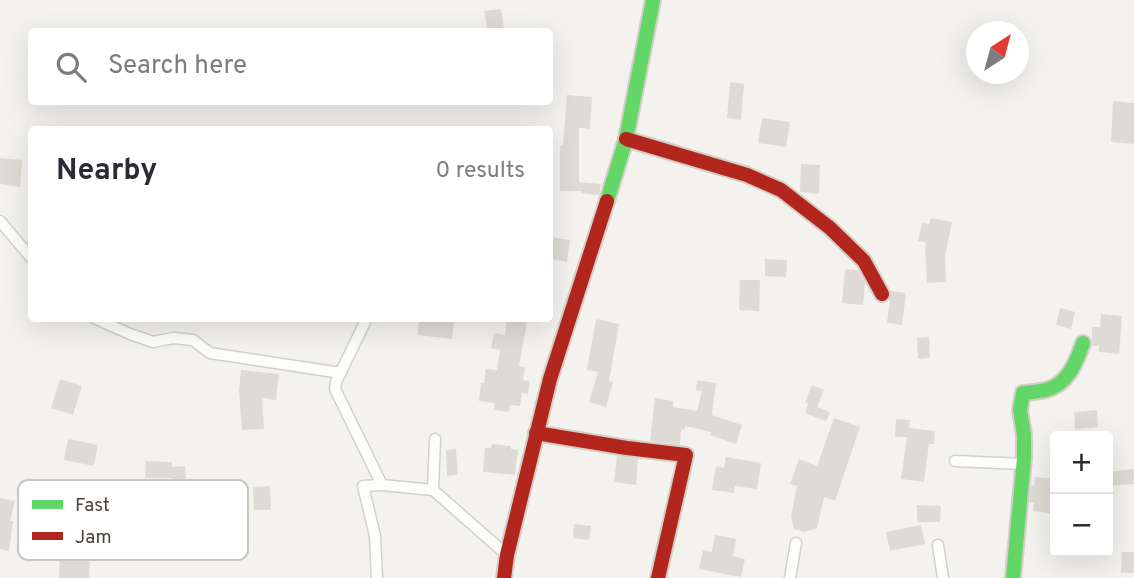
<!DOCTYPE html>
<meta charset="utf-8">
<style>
:root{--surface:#fff;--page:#f7f7f7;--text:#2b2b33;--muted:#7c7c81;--line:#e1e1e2}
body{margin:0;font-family:Overpass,sans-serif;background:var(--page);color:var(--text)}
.controls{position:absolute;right:21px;bottom:21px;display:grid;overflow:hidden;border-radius:7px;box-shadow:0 7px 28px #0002}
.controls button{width:63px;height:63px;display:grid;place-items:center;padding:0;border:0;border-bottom:2px solid var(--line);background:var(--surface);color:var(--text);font:35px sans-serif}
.compass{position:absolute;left:966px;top:21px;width:63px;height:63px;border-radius:50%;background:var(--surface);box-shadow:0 7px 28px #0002;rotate:36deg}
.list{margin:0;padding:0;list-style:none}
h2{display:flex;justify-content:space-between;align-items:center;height:91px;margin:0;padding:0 28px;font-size:30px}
h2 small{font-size:23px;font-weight:400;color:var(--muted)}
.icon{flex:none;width:38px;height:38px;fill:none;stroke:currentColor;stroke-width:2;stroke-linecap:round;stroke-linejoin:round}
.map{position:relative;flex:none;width:1134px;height:578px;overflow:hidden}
.search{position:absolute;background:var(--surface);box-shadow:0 7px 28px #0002;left:28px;top:28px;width:525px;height:77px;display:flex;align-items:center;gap:18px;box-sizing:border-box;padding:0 24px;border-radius:7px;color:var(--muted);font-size:26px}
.panel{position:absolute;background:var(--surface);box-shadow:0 7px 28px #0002;left:28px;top:126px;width:525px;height:196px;border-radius:7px}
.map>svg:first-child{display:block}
.building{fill:#dedbd6}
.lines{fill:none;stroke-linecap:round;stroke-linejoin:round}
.street-casing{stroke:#d2d0cb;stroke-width:13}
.fast-casing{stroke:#d3cfc5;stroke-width:18}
.jam-casing{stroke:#d3cfc5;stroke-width:18}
.street{stroke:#fdfdfc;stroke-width:10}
.fast{stroke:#63d668;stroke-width:14}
.jam{stroke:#b3261e;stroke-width:14}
.key{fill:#fff;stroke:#c9c7c4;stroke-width:2}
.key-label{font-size:19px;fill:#4b4439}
</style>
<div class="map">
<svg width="1134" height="578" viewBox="0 0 1134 578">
<rect width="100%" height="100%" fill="#f4f2ee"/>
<!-- building -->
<g class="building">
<path d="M501,9L504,30L488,32L484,11Z"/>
<path d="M730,82L744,84L741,120L727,118Z"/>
<path d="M567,95L592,97L590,129L579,128V182L601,184L599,195L581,193L582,191H560V146H563Z"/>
<path d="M1113,101L1134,103V144L1111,142Z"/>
<path d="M762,118L790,122L786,147L758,143Z"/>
<path d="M0,158L22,160L20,187L0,184Z"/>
<path d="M801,164L820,165L819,194L800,192Z"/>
<path d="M931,218L952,222L945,256L946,282L927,283L925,248L926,242L918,241L922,223L929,224Z"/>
<path d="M550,237L570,240L567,262L550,259Z"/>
<path d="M765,259L787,260L786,277L765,276Z"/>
<path d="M845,269L858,270L865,283L863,305L842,303Z"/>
<path d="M740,280H760L759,311L739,310Z"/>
<path d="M891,291L906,293L902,325L887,323Z"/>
<path d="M1060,308L1075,312L1071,329L1056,325Z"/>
<path d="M1101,314L1122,316L1119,354L1099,352V346H1092V327H1100Z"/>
<path d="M419,318L454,320L452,339L418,335Z"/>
<path d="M507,319L527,322L519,366L525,367L523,380L530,381L528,394L522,393L520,406L510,405L509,412L494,410L495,403L479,401L481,383H484L486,369L497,370L500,350L491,348L494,333L505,335Z"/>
<path d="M596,319L619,324L609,381L613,382L606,407L589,402L598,372L587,370Z"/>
<path d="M929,337L930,358L918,359L917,338Z"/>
<path d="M241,370L279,374L276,400L262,398L264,429L242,430L239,391Z"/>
<path d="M60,379L82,386L73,415L51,408Z"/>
<path d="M697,380L716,383L712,415L742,425L736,444L710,435L711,432L685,426L684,430L681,429L680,445L650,441L655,398L673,401V407L697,411L702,391L696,390Z"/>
<path d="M812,385L824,390L817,407L830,412L826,421L805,413L808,404L805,402Z"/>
<path d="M1097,410L1098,427L1075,429L1074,412Z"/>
<path d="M834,418L860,427L835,501L824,497L817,528L805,532L794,529L791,517L797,486L790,484L799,459L817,466Z"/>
<path d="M896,419L910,420L909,428L935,431L934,444H929L924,482L901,479L907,437H895Z"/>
<path d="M68,439L98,445L94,466L64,460Z"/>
<path d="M492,444L511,446V449L518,450L515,475L483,472L485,448H491Z"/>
<path d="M456,449L458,475L447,476L446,450Z"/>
<path d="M617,456L638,459L636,485L614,482Z"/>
<path d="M726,457L761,463L757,489L735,486L734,493L712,490L716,466L724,468Z"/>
<path d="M146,461L172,462V467L185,466L186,480L172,481V478H145Z"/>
<path d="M1134,469V484L1108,486V472Z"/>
<path d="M1035,477L1055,479V514L1033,511L1034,503L1029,502L1031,485H1034Z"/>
<path d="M270,486L271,510H254L253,487Z"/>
<path d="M0,498L15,501L10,521H13L9,551L0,549Z"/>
<path d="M917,505L941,506L940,522H917Z"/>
<path d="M574,524L591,526L589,540L573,538Z"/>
<path d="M921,525L925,544L890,551L886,532Z"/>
<path d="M715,535L736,539L733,556L745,559L741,577L699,569L703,550L712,552Z"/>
<path d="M60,550L90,552L89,578H59Z"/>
<path d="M1122,552H1134V573H1121Z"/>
</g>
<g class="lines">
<defs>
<g id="street">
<path d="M0,221L32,259"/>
<path d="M94,318L130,334L153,342L173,338L193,340L210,353L341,373"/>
<path d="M367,318L336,382L335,389L382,485L433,490"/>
<path d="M435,439L433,490L507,555"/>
<path d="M955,461L1023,464"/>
<path d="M938,545L943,578"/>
<path d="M377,578L375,536L363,486L382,485"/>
<path d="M790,578L796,543"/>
</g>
<g id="fast">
<path d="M607,201L626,139L653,0"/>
<path d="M1013,578L1024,458V435L1020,410L1023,393C1030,392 1038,392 1046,390C1068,384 1076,363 1083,343"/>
</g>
<g id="jam">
<path d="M626,139L747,175L781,190L830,228L864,261L882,294"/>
<path d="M536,433L627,448L686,455L658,578"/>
<path d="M504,578L507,555L550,379L607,201"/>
</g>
</defs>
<!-- street casing -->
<use href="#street" class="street-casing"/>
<!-- fast casing -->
<use href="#fast" class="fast-casing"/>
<!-- jam casing -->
<use href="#jam" class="jam-casing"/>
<!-- street -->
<use href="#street" class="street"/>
<!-- fast -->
<use href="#fast" class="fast"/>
<!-- jam -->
<use href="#jam" class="jam"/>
</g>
<!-- legend -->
<rect x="18" y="480" width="230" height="80" rx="10" class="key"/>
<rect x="32" y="500" width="31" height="9" fill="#63d668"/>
<rect x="32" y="532" width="31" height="8" fill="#b3261e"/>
<g class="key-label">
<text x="75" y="511">Fast</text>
<text x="75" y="543">Jam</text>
</g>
</svg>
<div class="controls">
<button>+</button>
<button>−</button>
</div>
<svg class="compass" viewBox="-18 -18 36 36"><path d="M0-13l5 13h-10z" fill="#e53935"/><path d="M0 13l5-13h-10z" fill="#7c7c81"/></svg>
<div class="search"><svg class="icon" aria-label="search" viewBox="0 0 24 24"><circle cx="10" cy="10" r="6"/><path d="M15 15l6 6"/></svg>Search here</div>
<section class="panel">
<h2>Nearby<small>0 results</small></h2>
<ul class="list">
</ul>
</section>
</div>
